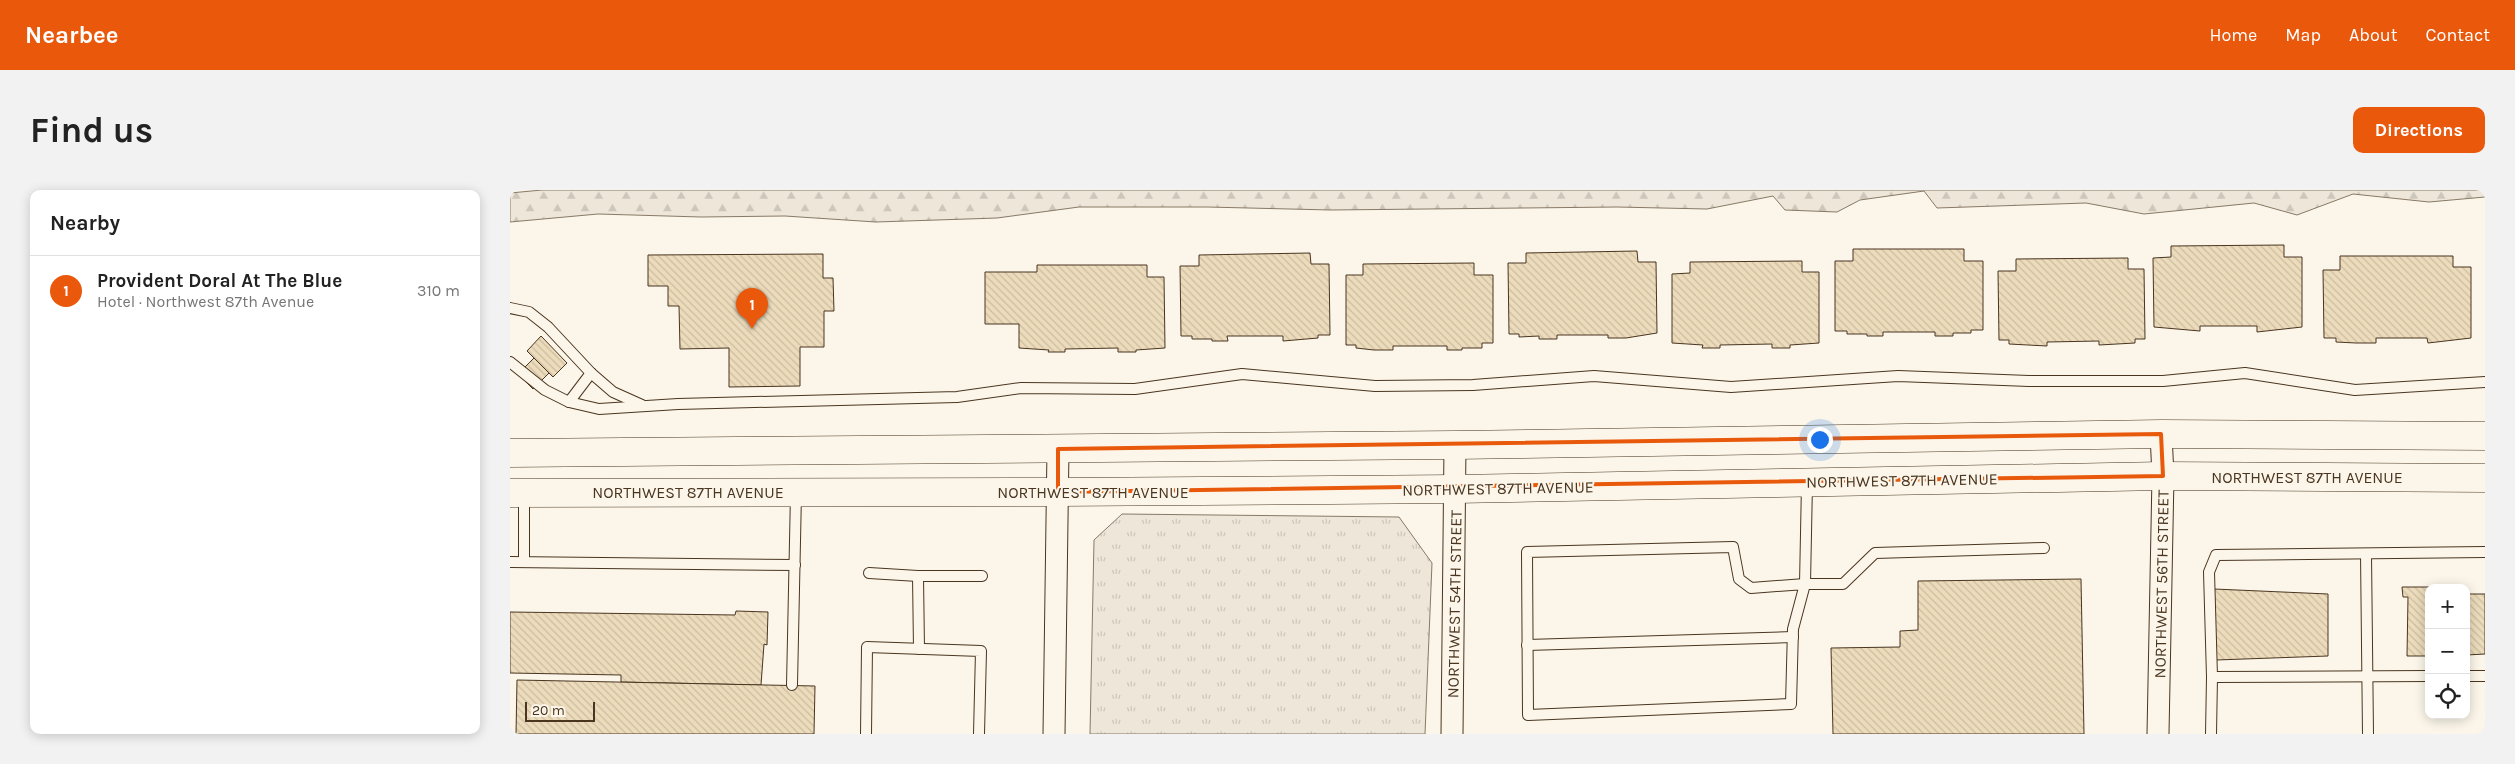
<!DOCTYPE html>
<meta charset="utf-8">
<style>
:root{--surface:#fff;--page:#f2f2f2;--text:#222;--muted:#767676;--line:#e0e0e0;--accent:#ea580c}
body{margin:0;font-family:Karla,sans-serif;background:var(--page);color:var(--text)}
.controls{position:absolute;right:15px;bottom:15px;display:grid;overflow:hidden;border-radius:10px;box-shadow:0 2px 12px #0003}
.controls button{width:45px;height:45px;display:grid;place-items:center;padding:0;border:0;border-bottom:1px solid var(--line);background:var(--surface);color:var(--text);font:25px sans-serif}
.scale{position:absolute;left:15px;bottom:12px;width:70px;box-sizing:border-box;padding-left:5px;border:2px solid #4a3520;border-top:0;font-size:14px;line-height:18px;white-space:nowrap;color:#4a3520;-webkit-text-stroke:4px #fbf6e9;paint-order:stroke}
.you{position:absolute;left:1309px;top:249px;width:18px;height:18px;margin:-12px;border:4px solid #fff;border-radius:50%;background:#1a73e8;box-shadow:0 0 0 8px #1a73e833}
.badge{display:grid;place-items:center;width:32px;height:32px;border-radius:50%;background:var(--accent);color:#fff;font-size:16px;font-weight:700}
.pin{position:absolute;translate:-50% -41px;filter:drop-shadow(0 1px 2px #0008)}
.pin::after{content:'';position:absolute;top:26px;width:18px;height:15px;background:inherit;clip-path:polygon(0 0,100% 0,50% 100%)}
.list{margin:0;padding:0;list-style:none}
h2{display:flex;justify-content:space-between;align-items:center;height:65px;margin:0;padding:0 20px;font-size:21px}
h2 small{font-size:16px;font-weight:400;color:var(--muted)}
.list li{display:grid;grid-template-columns:32px 1fr auto;gap:15px;align-items:center;box-sizing:border-box;height:70px;padding:0 20px;border-top:1px solid var(--line)}
.list b{display:block;font-size:19px;white-space:nowrap}
.list p{margin:0;font-size:16px;white-space:nowrap;color:var(--muted)}
.list em{font-size:16px;font-style:normal;color:var(--muted)}
.icon{flex:none;width:28px;height:28px;fill:none;stroke:currentColor;stroke-width:2;stroke-linecap:round;stroke-linejoin:round}
.map{position:relative;flex:none;width:1975px;height:544px;overflow:hidden;border-radius:10px}
header{display:flex;align-items:center;gap:30px;box-sizing:border-box;height:70px;padding:0 25px;background:var(--accent);color:#fff}
header strong{font-size:24px}
nav{display:flex;gap:28px;margin-inline-start:auto;font-size:18px}
.intro{display:flex;align-items:center;justify-content:space-between;box-sizing:border-box;height:120px;padding:0 30px}
h1{margin:0;font-size:35px}
.button{padding:12px 22px;border-radius:10px;background:var(--accent);color:#fff;font-size:18px;font-weight:700}
main{display:flex;gap:30px;padding:0 30px}
aside{flex:1;background:var(--surface);border-radius:10px;box-shadow:0 2px 12px #0003}
.map>svg:first-child{display:block}
.grass{fill:url(#grass-tufts);stroke:#887966}
.forest{fill:url(#forest-firs);stroke:#887966}
.building{fill:url(#building-back-hatch);stroke:#4a3520}
.lines{fill:none;stroke-linecap:round;stroke-linejoin:round}
.lane-casing{stroke:#4a3520;stroke-width:12}
.street-casing{stroke:#4a3520;stroke-width:23}
.secondary-casing{stroke:#4a3520;stroke-width:29}
.lane{stroke:#fbf6e9;stroke-width:10}
.street{stroke:#fbf6e9;stroke-width:21}
.secondary{stroke:#fbf6e9;stroke-width:28}
.marked{fill:none;stroke:#e8590c;stroke-width:4;stroke-linejoin:round}
.labels{text-anchor:middle;stroke-width:4;stroke-linejoin:round;paint-order:stroke}
.street-label{font-size:16px;fill:#4a3520;stroke:#fbf6e9}
</style>
<header>
<strong>Nearbee</strong>
<nav><a>Home</a><a>Map</a><a>About</a><a>Contact</a></nav>
</header>
<div class="intro"><h1>Find us</h1><a class="button">Directions</a></div>
<main>
<aside>
<h2>Nearby<small></small></h2>
<ul class="list">
<li><span class="badge">1</span><div><b>Provident Doral At The Blue</b><p>Hotel · Northwest 87th Avenue</p></div><em>310 m</em></li>
</ul>
</aside>
<div class="map">
<svg width="1975" height="544" viewBox="0 0 1975 544">
<defs>
<pattern id="grass-tufts" width="24" height="20" patternUnits="userSpaceOnUse" patternTransform="scale(1.25)"><rect width="24" height="20" fill="#ede6d9"/><path d="M3 7l-1-3M5 7V3M7 7l1-3M15 17l-1-3M17 17v-4M19 17l1-3" fill="none" stroke="#cdc6ba"/></pattern>
<pattern id="forest-firs" width="22" height="20" patternUnits="userSpaceOnUse" patternTransform="scale(1.25)"><rect width="22" height="20" fill="#ede6d9"/><path d="M5 1l3.5 6h-7zM16 11l3.5 6h-7z" fill="#cdc6ba"/></pattern>
<pattern id="building-back-hatch" width="6" height="6" patternUnits="userSpaceOnUse" patternTransform="scale(1.25)"><rect width="6" height="6" fill="#ecdcbc"/><path d="M-1 5l2 2M0 0l6 6M5-1l2 2" fill="none" stroke="#ccbda1"/></pattern>
</defs>
<rect width="100%" height="100%" fill="#fbf6e9"/>
<!-- grass -->
<path class="grass" d="M612,324L889,327L922,373L915,544H580L584,350Z"/>
<!-- forest -->
<path class="forest" d="M32,0H1975V7L1919,12L1843,4L1787,25L1744,13L1634,24L1576,13L1427,18L1414,1L1350,10L1327,22L1275,20L1263,6L1197,19L1107,17L821,20L697,17H569L487,28L366,32L275,26L191,27L88,24L0,32V3Z"/>
<!-- building -->
<g class="building">
<path d="M1774,55V67H1792V137L1747,142V136H1690V141L1644,137L1643,68L1661,67V56Z"/>
<path d="M1343,59H1454V71H1473V140H1461V143H1443V146H1425V142H1373V146H1357V144H1337V141H1325V71H1343Z"/>
<path d="M1127,61L1128,72H1146L1147,143L1116,148H1098V145H1047V149H1029V146L1009,147V144H999L998,73H1016V63Z"/>
<path d="M800,63L801,74H819L820,145H808V148L773,151V146H717L718,151H702V149H682V146H671L670,76H689V65Z"/>
<path d="M313,64V88H323L324,121H314V157H290V196L219,197V158L170,159L169,116H158V96H138V65Z"/>
<path d="M1830,66H1943V77H1961V148L1918,153L1917,148H1866V153H1846L1826,152V148H1814L1813,80H1830Z"/>
<path d="M1618,68V79H1634L1635,149H1625V153L1589,155V151L1537,152V156L1499,154V150H1489L1488,81H1506V69Z"/>
<path d="M1292,71V82H1309V153L1280,155V158H1262V154L1210,155V158H1192L1193,155L1162,153V84L1180,83V72Z"/>
<path d="M964,73V85H983V153H972V158H952V160H937V156H883V160H864L846,158V155H836V85H853V74Z"/>
<path d="M527,75H637V87H654L655,158L626,160V162H608V158L555,159V162H538L539,160L509,158V134H475V82H527Z"/>
<path d="M31,146L57,173L43,187L17,161Z"/>
<path d="M24,168L39,183L23,199L8,184Z"/>
<path d="M1571,389L1574,544H1323L1321,458L1390,457V441L1408,440V391Z"/>
<path d="M1892,397H1942L1919,398V466H1897L1898,407H1893Z"/>
<path d="M1704,399L1818,404V466L1706,470Z"/>
<path d="M1956,404H1975V464L1956,465Z"/>
<path d="M226,421L258,422L257,455L254,454L251,495L111,492V485L0,483V422L225,425Z"/>
<path d="M7,490L305,496L304,544H6Z"/>
</g>
<g class="lines">
<defs>
<g id="lane">
<path d="M0,118L19,122L38,137L81,183L103,202L132,215"/>
<path d="M0,172L35,200L59,212L89,219L168,214L447,207L511,198L625,199L732,184L865,196L963,195L1084,186L1221,197L1388,186L1519,191H1653L1735,183L1845,200L1975,192"/>
<path d="M59,212L81,183"/>
<path d="M1297,293L1295,394H1333L1365,363L1534,358"/>
<path d="M14,303V372"/>
<path d="M1223,357L1229,389L1241,398L1295,394L1283,439L1281,514L1018,525L1017,362Z"/>
<path d="M1856,364L1858,544"/>
<path d="M0,372L285,375"/>
<path d="M359,383L408,386"/>
<path d="M1017,455L1283,447"/>
<path d="M409,459L408,386H472"/>
<path d="M1956,486H1975"/>
<path d="M1702,487L1699,382L1706,365L1975,362"/>
<path d="M282,495L286,303"/>
<path d="M356,544L357,457L471,461L469,544"/>
<path d="M1701,544L1702,487L1919,486"/>
</g>
<g id="street">
<path d="M544,544L548,259"/>
<path d="M942,544L945,255"/>
<path d="M1648,544L1653,286L1651,244"/>
</g>
<g id="secondary">
<path d="M0,263L945,255L1651,244L1975,246"/>
<path d="M0,303L548,302L945,299L1653,286L1975,288"/>
</g>
</defs>
<!-- lane casing -->
<use href="#lane" class="lane-casing"/>
<!-- street casing -->
<use href="#street" class="street-casing"/>
<!-- secondary casing -->
<use href="#secondary" class="secondary-casing"/>
<!-- lane -->
<use href="#lane" class="lane"/>
<!-- street -->
<use href="#street" class="street"/>
<!-- secondary -->
<use href="#secondary" class="secondary"/>
</g>
<!-- marked area -->
<path class="marked" d="M1651,244L1653,286L548,302V259Z"/>
<g class="labels">
<!-- street labels -->
<g class="street-label">
<text x="1797" y="293">NORTHWEST 87TH AVENUE</text>
<text transform="translate(1392 290) rotate(-1)" y="6">NORTHWEST 87TH AVENUE</text>
<text transform="translate(988 298) rotate(-1)" y="6">NORTHWEST 87TH AVENUE</text>
<text x="178" y="308">NORTHWEST 87TH AVENUE</text>
<text x="583" y="308">NORTHWEST 87TH AVENUE</text>
<text transform="translate(1651 394) rotate(-89)" y="6">NORTHWEST 56TH STREET</text>
<text transform="translate(944 414) rotate(-89)" y="6">NORTHWEST 54TH STREET</text>
</g>
</g>
</svg>
<div class="controls">
<button>+</button>
<button>−</button>
<button><svg class="icon" aria-label="locate" viewBox="0 0 24 24"><circle cx="12" cy="12" r="6"/><path d="M12 2v4M12 18v4M2 12h4M18 12h4"/></svg></button>
</div>
<div class="scale">20 m</div>
<div class="you"></div>
<div class="pin badge" style="left:242px;top:139px">1</div>
</div>
</main>
